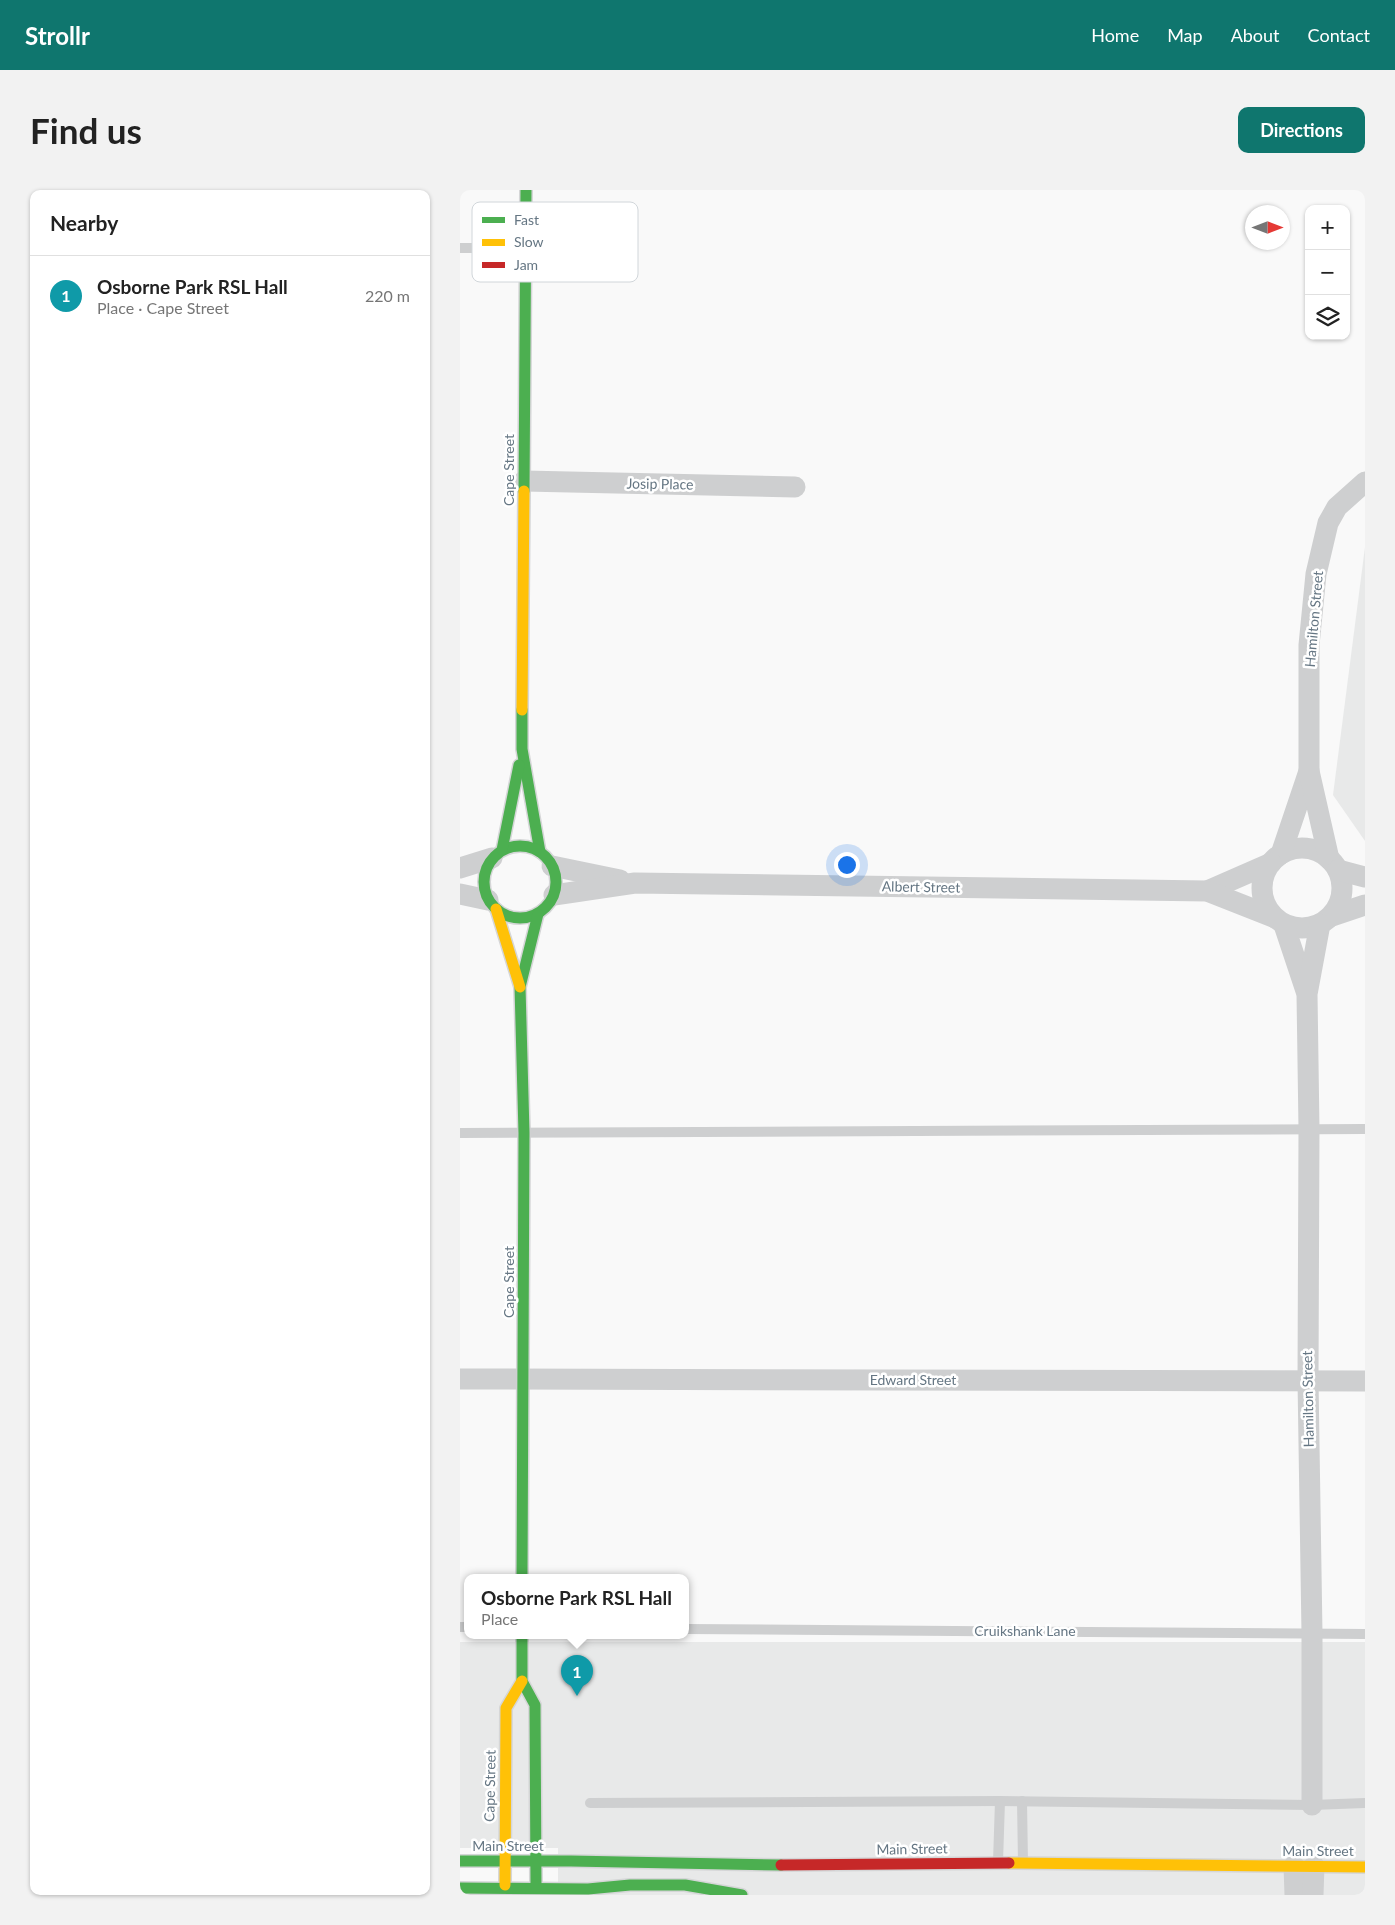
<!DOCTYPE html>
<meta charset="utf-8">
<style>
:root{--surface:#fff;--page:#f2f2f2;--text:#222;--muted:#767676;--line:#e0e0e0;--accent:#0f766e}
body{margin:0;font-family:Lato,sans-serif;background:var(--page);color:var(--text)}
.controls{position:absolute;right:15px;top:15px;display:grid;overflow:hidden;border-radius:10px;box-shadow:0 1px 4px #0004}
.controls button{width:45px;height:45px;display:grid;place-items:center;padding:0;border:0;border-bottom:1px solid var(--line);background:var(--surface);color:var(--text);font:25px sans-serif}
.compass{position:absolute;left:785px;top:15px;width:45px;height:45px;border-radius:50%;background:var(--surface);box-shadow:0 1px 4px #0004;rotate:90deg}
.you{position:absolute;left:386px;top:674px;width:18px;height:18px;margin:-12px;border:4px solid #fff;border-radius:50%;background:#1a73e8;box-shadow:0 0 0 8px #1a73e833}
.badge{display:grid;place-items:center;width:32px;height:32px;border-radius:50%;background:var(--accent);color:#fff;font-size:16px;font-weight:700}
.pin{position:absolute;translate:-50% -41px;filter:drop-shadow(0 1px 2px #0008)}
.pin::after{content:'';position:absolute;top:26px;width:18px;height:15px;background:inherit;clip-path:polygon(0 0,100% 0,50% 100%)}
.popup{position:absolute;left:4px;top:1384px;width:225px;height:65px;box-sizing:border-box;display:grid;place-content:center;border-radius:10px;background:var(--surface);filter:drop-shadow(0 1px 4px #0005);font-size:16px;white-space:nowrap;color:var(--muted)}
.popup b{font-size:19px;color:var(--text)}
.popup::after{content:'';position:absolute;left:50%;top:100%;margin-left:-10px;border:10px solid transparent;border-top-color:var(--surface)}
.list{margin:0;padding:0;list-style:none}
h2{display:flex;justify-content:space-between;align-items:center;height:65px;margin:0;padding:0 20px;font-size:21px}
h2 small{font-size:16px;font-weight:400;color:var(--muted)}
.list li{display:grid;grid-template-columns:32px 1fr auto;gap:15px;align-items:center;box-sizing:border-box;height:80px;padding:0 20px;border-top:1px solid var(--line)}
.list b{display:block;font-size:19px;white-space:nowrap}
.list p{margin:0;font-size:16px;white-space:nowrap;color:var(--muted)}
.list em{font-size:16px;font-style:normal;color:var(--muted)}
.icon{flex:none;width:28px;height:28px;fill:none;stroke:currentColor;stroke-width:2;stroke-linecap:round;stroke-linejoin:round}
.map{position:relative;flex:none;width:905px;height:1705px;overflow:hidden;border-radius:10px}
header{display:flex;align-items:center;gap:30px;box-sizing:border-box;height:70px;padding:0 25px;background:var(--accent);color:#fff}
header strong{font-size:24px}
nav{display:flex;gap:28px;margin-inline-start:auto;font-size:18px}
.intro{display:flex;align-items:center;justify-content:space-between;box-sizing:border-box;height:120px;padding:0 30px}
h1{margin:0;font-size:35px}
.button{padding:12px 22px;border-radius:10px;background:var(--accent);color:#fff;font-size:18px;font-weight:700}
main{display:flex;gap:30px;padding:0 30px}
aside{flex:1;background:var(--surface);border-radius:10px;box-shadow:0 1px 4px #0004}
.map>svg:first-child{display:block}
.built{fill:#e8e9e9}
.lines{fill:none;stroke-linecap:round;stroke-linejoin:round}
.fast-casing{stroke:#d5d6d7;stroke-width:14}
.slow-casing{stroke:#d5d6d7;stroke-width:14}
.jam-casing{stroke:#d5d6d7;stroke-width:14}
.lane{stroke:#cecfd0;stroke-width:10}
.street{stroke:#cecfd0;stroke-width:21}
.fast{stroke:#4caf50;stroke-width:11}
.slow{stroke:#ffc107;stroke-width:11}
.jam{stroke:#c62828;stroke-width:11}
.labels{text-anchor:middle;stroke-width:5;stroke-linejoin:round;paint-order:stroke}
.street-label{font-size:14px;fill:#657683;stroke:#fff}
.key{fill:#fff;stroke:#d1d6da;stroke-width:1}
.key-label{font-size:14px;fill:#657683}
</style>
<header>
<strong>Strollr</strong>
<nav><a>Home</a><a>Map</a><a>About</a><a>Contact</a></nav>
</header>
<div class="intro"><h1>Find us</h1><a class="button">Directions</a></div>
<main>
<aside>
<h2>Nearby<small></small></h2>
<ul class="list">
<li><span class="badge" style="background:#0f9aa8">1</span><div><b>Osborne Park RSL Hall</b><p>Place · Cape Street</p></div><em>220 m</em></li>
</ul>
</aside>
<div class="map">
<svg width="905" height="1705" viewBox="0 0 905 1705">
<rect width="100%" height="100%" fill="#f9f9f9"/>
<!-- built -->
<g class="built">
<path d="M905,357V651L873,605Z"/>
<path d="M0,1452H905V1705H98V1658H0Z"/>
</g>
<g class="lines">
<defs>
<g id="fast">
<path d="M64,301L66,0"/>
<path d="M62,520V559L80,662"/>
<circle cx="60" cy="692" r="36"/>
<path d="M42,660L59,575"/>
<path d="M62,1387L64,943L60,797L78,724"/>
<path d="M62,1445V1491L75,1515L76,1695"/>
<path d="M0,1671H111L321,1675"/>
<path d="M0,1698L128,1699L170,1695H225L282,1705"/>
</g>
<g id="slow">
<path d="M62,520L64,301"/>
<path d="M36,719L60,797"/>
<path d="M549,1673L905,1677"/>
<path d="M45,1695L46,1518L62,1491"/>
</g>
<path id="jam" d="M321,1675L549,1673"/>
</defs>
<!-- fast casing -->
<use href="#fast" class="fast-casing"/>
<!-- slow casing -->
<use href="#slow" class="slow-casing"/>
<!-- jam casing -->
<use href="#jam" class="jam-casing"/>
<!-- lane -->
<g class="lane">
<path d="M0,58H65"/>
<path d="M0,943L905,939"/>
<path d="M0,1437H8"/>
<path d="M226,1439L905,1444"/>
<path d="M562,1611L563,1673"/>
<path d="M130,1613L540,1611L852,1615L905,1613"/>
<path d="M538,1672L540,1611"/>
</g>
<!-- street -->
<g class="street">
<path d="M64,291L335,297"/>
<circle cx="842" cy="698" r="40"/>
<path d="M821,664L849,581"/>
<path d="M869,669L849,581V455L856,384L868,333L877,317L905,292"/>
<path d="M92,676L160,690"/>
<path d="M0,678L32,668"/>
<path d="M878,680L905,687"/>
<path d="M747,701L811,673"/>
<path d="M0,704L28,710"/>
<path d="M94,705L175,693L747,701L813,727"/>
<path d="M872,726L905,715"/>
<path d="M824,735L846,801"/>
<path d="M0,1189L905,1191"/>
<path d="M852,1615V1444L848,1190L849,939L847,804L860,734"/>
<path d="M834,1676L835,1705"/>
<path d="M853,1705L854,1676"/>
</g>
<!-- fast -->
<use href="#fast" class="fast"/>
<!-- slow -->
<use href="#slow" class="slow"/>
<!-- jam -->
<use href="#jam" class="jam"/>
</g>
<g class="labels">
<!-- street labels -->
<g class="street-label">
<text transform="translate(49 280) rotate(-90)" y="5">Cape Street</text>
<text transform="translate(200 294) rotate(1)" y="5">Josip Place</text>
<text transform="translate(854 429) rotate(-85)" y="5">Hamilton Street</text>
<text transform="translate(461 697) rotate(1)" y="5">Albert Street</text>
<text transform="translate(49 1092) rotate(-90)" y="5">Cape Street</text>
<text x="453" y="1195">Edward Street</text>
<text transform="translate(848 1209) rotate(-91)" y="5">Hamilton Street</text>
<text x="565" y="1446">Cruikshank Lane</text>
<text transform="translate(30 1596) rotate(-89)" y="5">Cape Street</text>
<text x="48" y="1661">Main Street</text>
<text transform="translate(452 1659) rotate(-1)" y="5">Main Street</text>
<text x="858" y="1666">Main Street</text>
</g>
</g>
<!-- legend -->
<rect x="12" y="12" width="166" height="80" rx="8" class="key"/>
<rect x="22" y="27" width="23" height="6" fill="#4caf50"/>
<rect x="22" y="49" width="23" height="7" fill="#ffc107"/>
<rect x="22" y="72" width="23" height="6" fill="#c62828"/>
<g class="key-label">
<text x="54" y="35">Fast</text>
<text x="54" y="57">Slow</text>
<text x="54" y="80">Jam</text>
</g>
</svg>
<div class="controls">
<button>+</button>
<button>−</button>
<button><svg class="icon" aria-label="layers" viewBox="0 0 24 24"><path d="M12 4l9 5-9 5-9-5zM3 14l9 5 9-5"/></svg></button>
</div>
<svg class="compass" viewBox="-18 -18 36 36"><path d="M0-13l5 13h-10z" fill="#e53935"/><path d="M0 13l5-13h-10z" fill="#767676"/></svg>
<div class="you"></div>
<div class="pin badge" style="left:117px;top:1506px;background:#0f9aa8">1</div>
<div class="popup"><b>Osborne Park RSL Hall</b>Place</div>
</div>
</main>
